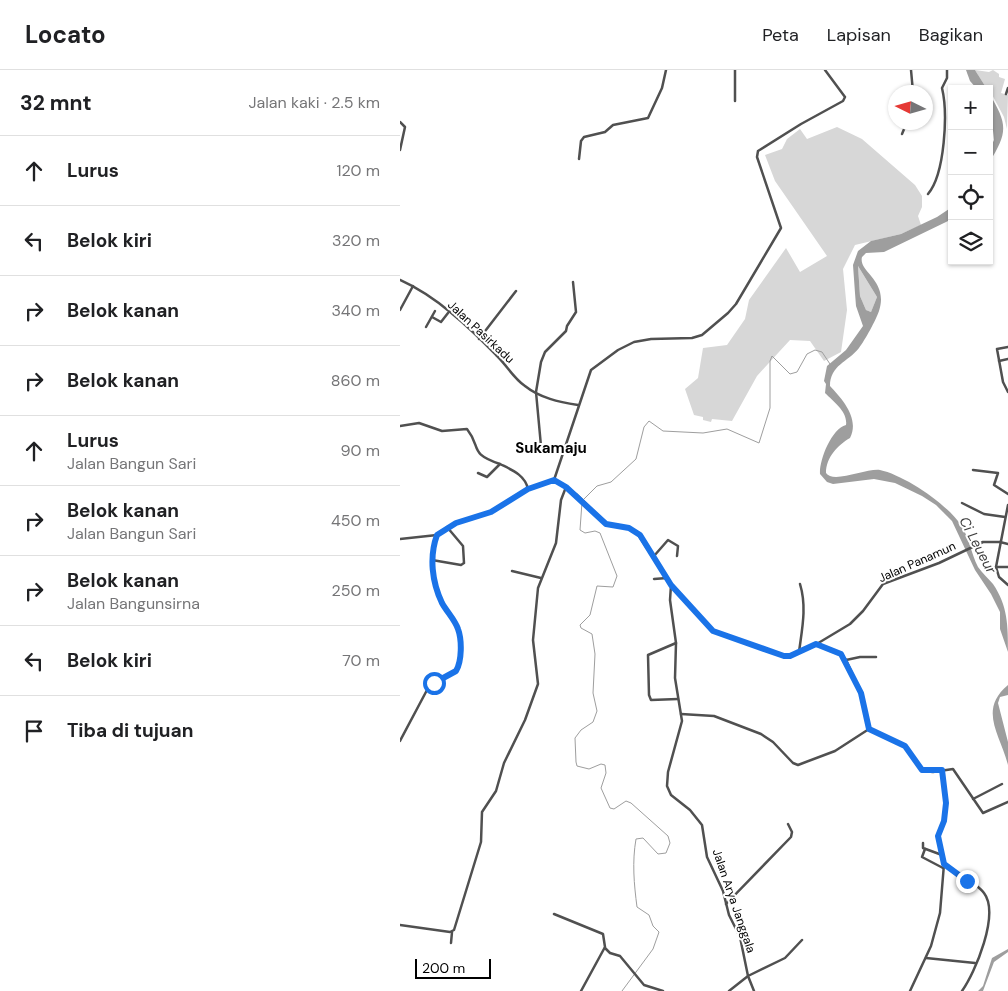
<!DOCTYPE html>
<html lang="id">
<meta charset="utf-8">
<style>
:root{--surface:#fff;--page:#f6f6f6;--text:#202124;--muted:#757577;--line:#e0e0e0}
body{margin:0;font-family:"DM Sans",sans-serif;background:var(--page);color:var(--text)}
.controls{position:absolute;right:15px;top:15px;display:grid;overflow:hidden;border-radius:0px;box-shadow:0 1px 4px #0004}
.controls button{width:45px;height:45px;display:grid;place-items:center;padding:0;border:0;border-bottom:1px solid var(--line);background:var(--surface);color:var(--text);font:25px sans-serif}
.compass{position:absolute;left:488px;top:15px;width:45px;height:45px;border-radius:50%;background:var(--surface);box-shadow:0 1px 4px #0004;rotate:275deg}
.scale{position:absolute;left:15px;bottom:12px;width:76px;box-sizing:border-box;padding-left:5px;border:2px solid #000;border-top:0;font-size:14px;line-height:18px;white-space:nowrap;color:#000;-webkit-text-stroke:4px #fff;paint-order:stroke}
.stop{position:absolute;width:15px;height:15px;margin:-11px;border:4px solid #1a73e8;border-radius:50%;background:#fff}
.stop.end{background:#1a73e8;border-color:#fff;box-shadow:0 1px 5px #0008}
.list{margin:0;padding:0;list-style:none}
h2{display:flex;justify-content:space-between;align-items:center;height:65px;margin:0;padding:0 20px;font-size:21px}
h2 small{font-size:16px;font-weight:400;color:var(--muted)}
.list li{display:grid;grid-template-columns:32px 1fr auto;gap:15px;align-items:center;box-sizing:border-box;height:70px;padding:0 20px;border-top:1px solid var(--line)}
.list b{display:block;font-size:19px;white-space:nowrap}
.list p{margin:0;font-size:16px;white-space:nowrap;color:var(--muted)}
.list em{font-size:16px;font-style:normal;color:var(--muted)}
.icon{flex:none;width:28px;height:28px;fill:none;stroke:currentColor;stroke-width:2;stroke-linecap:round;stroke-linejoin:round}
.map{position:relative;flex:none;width:608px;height:921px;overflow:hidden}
header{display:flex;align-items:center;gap:30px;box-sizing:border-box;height:70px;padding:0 25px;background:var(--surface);border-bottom:1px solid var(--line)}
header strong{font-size:24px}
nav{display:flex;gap:28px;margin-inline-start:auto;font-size:18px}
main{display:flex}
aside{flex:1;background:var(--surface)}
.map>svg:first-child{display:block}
.green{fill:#d7d7d7}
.water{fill:#9e9e9e;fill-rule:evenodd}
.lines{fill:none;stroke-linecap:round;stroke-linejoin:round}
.stream{stroke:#9e9e9e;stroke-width:1}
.minor{stroke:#505050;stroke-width:2.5}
.route{stroke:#1a73e8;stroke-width:6}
.labels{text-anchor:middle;stroke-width:4;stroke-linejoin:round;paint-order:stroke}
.street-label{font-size:12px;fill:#000;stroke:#fff}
.water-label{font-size:14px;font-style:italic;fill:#3f3f3f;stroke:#fff}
.quarter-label{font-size:15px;font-weight:bold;fill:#000;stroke:#fff}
</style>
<header>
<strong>Locato</strong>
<nav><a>Peta</a><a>Lapisan</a><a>Bagikan</a></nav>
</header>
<main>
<aside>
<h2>32 mnt<small>Jalan kaki · 2.5 km</small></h2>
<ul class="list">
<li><svg class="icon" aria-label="ahead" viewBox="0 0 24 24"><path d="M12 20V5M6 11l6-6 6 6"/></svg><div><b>Lurus</b></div><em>120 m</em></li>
<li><svg class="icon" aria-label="left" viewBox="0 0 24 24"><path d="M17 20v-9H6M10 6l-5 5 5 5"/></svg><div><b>Belok kiri</b></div><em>320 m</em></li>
<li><svg class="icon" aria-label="right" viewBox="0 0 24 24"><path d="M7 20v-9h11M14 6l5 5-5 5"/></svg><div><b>Belok kanan</b></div><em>340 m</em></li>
<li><svg class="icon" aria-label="right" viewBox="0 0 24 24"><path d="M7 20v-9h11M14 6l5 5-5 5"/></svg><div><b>Belok kanan</b></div><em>860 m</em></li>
<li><svg class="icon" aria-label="ahead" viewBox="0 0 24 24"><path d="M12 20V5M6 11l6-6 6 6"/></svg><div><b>Lurus</b><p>Jalan Bangun Sari</p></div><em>90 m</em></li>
<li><svg class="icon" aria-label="right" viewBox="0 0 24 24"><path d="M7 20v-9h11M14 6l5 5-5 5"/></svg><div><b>Belok kanan</b><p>Jalan Bangun Sari</p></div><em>450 m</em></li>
<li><svg class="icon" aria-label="right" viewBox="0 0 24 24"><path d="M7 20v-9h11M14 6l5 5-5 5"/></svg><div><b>Belok kanan</b><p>Jalan Bangunsirna</p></div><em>250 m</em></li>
<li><svg class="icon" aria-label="left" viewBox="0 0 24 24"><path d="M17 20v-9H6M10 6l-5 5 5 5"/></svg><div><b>Belok kiri</b></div><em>70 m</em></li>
<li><svg class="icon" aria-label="arrive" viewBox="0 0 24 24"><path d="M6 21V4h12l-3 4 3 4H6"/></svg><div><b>Tiba di tujuan</b></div></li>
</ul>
</aside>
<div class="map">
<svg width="608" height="921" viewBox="0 0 608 921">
<rect width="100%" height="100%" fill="#fff"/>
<!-- green -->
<g class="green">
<path d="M575,0L589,2L593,0L599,4V7L605,9L601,23L608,25L607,59L604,47L589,19H587Z"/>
<path d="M437,57L462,69L515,115L522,126V137L518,146L521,155L501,164L455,175L443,199L447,240L441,282L424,291L410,271L390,270L357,306L332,351L312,349L311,352L303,350V347L294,345L285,319L298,308L303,278L327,275L345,249L349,230L386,178L400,202L427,186L375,111L365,85L382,79L387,69L400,59L407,69Z"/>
<path d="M458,196L477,227L471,242L466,240L460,226Z"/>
</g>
<!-- water -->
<g class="water">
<path d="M566,0H575L587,19H577L570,11Z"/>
<path d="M589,23C608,55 608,62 589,93V81L594,70Z"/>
<path d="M552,137V149L546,152L484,182L466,183L462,187C458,202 489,210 479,241C476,250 465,270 459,278C448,292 430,295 430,316C442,329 460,348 450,368C438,375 426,387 426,403C433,414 467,398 480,400C504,405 547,434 561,455C569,467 571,483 578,497C582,503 588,508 593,514C608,536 608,556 608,582L600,559V542L591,524L575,500L552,451L536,435L522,426L495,413L474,409L433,414L427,412L420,404C419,391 431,359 446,355C448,342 434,332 425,323L426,314L424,311L427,296L446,280L463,256L456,236L455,223L453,195L458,181L471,171L501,164L537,147ZM458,196L477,227L471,242L466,240L460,226Z"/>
<path d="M608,615V625L600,627L598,633L608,672V695C600,664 578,640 608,615Z"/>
<path d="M608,879V882L594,892L583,921H578L583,916L592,888Z"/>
</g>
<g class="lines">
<!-- stream -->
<g class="stream">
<path d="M184,429L197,416L211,412L236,389L244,357L249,351L263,361L303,363L327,359L359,373L370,338V291L372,286L390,304L397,302L407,284L415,280L422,282L430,294"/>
<path d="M182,432L180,460L185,463L195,461L200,463L217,506L213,517L197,516L190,545L180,555L181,558L192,564L195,584L193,623L197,641L193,652L181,660L175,668L176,692L177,696L189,699L201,694L205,695L206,703L201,718L210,738L214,739L226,731L231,733L268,766L270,773L266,783L258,784L243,768L236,769C232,792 234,814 237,837L249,845L253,856L259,862L253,879L222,921"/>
</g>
<!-- minor -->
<g class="minor">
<path d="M335,0V31"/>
<path d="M511,0L513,22"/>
<path d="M606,24L608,18"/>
<path d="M0,52L5,57L0,80"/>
<path d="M502,64L507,52"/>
<path d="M179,89L181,71L184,67L205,62L213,55L248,48L262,18L266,0"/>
<path d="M528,124C545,104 548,43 542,18L547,8V0"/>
<path d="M0,210C36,226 69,257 96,285C106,294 113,308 125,316C140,328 159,332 178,335"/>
<path d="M0,240L13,216"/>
<path d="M32,247L41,252L48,243"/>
<path d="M26,257L35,241"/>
<path d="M79,269L116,221"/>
<path d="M608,277L597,279L603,312L608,322"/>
<path d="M599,291L608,289"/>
<path d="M0,356L19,353L42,361L67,359C82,378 68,383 100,394"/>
<path d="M162,383L141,376L136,322L141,292L145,282L166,261L167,256L176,242L173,212"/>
<path d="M573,400L598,403L594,415L608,424"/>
<path d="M78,403L87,407L100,394C112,400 125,405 128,419"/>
<path d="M154,410L191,300L218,280L234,272L251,269L292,268L302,265L328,243L336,234L381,158L357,87L358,81L401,54L443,31L445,27L425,0"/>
<path d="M562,433L584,444L605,447"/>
<path d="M608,435L596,497L599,507L608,515"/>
<path d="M0,469L37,465"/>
<path d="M600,472L608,474"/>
<path d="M254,486L268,470L278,476L277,486"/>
<path d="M32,490L61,495L64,493L63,476L47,457"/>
<path d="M596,497H608"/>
<path d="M112,501L141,508"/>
<path d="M254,509L267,508"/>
<path d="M271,515L270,530L276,573L275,608L282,651L268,702L267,716L271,725L290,740L302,755L307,787L323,821L329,845L340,867L348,906L329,921"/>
<path d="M276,573L248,585L249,625L251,630L278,629"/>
<path d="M416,574L439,583L446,590L461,623L469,659L505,676L522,701L533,702L553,699L583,743L608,732"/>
<path d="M399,582C402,559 407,537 400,514"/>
<path d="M446,590L460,587H476"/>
<path d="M281,644L314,646L361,664L373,672L393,693L398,695L435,681L469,659"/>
<path d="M0,671L27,620C36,611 50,607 56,601C63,593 62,569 58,559C55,550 47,542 42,533C32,512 29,487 37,465L56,453L91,442L128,419L154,410L176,424L206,453L229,458L237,463L271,515L313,561L373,583L387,586L410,578L450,554L463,541L483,514L539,493L583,472H600"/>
<path d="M573,729L602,714"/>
<path d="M523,773V778L542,785"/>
<path d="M525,779L522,787L543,798"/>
<path d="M544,794C555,802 577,813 584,823C600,844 575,903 562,921"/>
<path d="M326,834L391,767L392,762L388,754"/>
<path d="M154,844L203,864L205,877L181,921"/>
<path d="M0,855L50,862L54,860L81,772L82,742L96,721L104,693L125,650L138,614L133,570L138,518L156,473L161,430L166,417"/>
<path d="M51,873L52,862"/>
<path d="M205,878L210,883L220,886L244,915L263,921"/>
<path d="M526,888L575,893"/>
<path d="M354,921L348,906L385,888L402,870"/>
<path d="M510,921L531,876L540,843L544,794L538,767L544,751L546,733L542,701"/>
</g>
</g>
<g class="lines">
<!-- route -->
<path class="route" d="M34,613L56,601C62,591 62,570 58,559C55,550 47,542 42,533C32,512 29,487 37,465L56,453L91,442L128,419L154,410L166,417L206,454L229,458L240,465L271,515L313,561L384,586H390L416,574L441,584L461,623L469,659L505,676L522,700H542L546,733L544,751L538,766L544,794L567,811"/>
</g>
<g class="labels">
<!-- street labels -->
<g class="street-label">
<text transform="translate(81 262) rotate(43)" y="4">Jalan Pasirkadu</text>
<text transform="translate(517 492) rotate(-24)" y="4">Jalan Panamun</text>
<text transform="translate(334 831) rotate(71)" y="4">Jalan Arya Janggala</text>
</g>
<!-- water labels -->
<g class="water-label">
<text transform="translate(578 475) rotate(62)" y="5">Ci Leueur</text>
</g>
<!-- quarter labels -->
<g class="quarter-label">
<text x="151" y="383">Sukamaju</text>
</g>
</g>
</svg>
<div class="controls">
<button>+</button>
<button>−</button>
<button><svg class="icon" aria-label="locate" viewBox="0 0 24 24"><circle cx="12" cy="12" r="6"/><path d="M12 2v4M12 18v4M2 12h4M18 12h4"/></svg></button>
<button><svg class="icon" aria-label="layers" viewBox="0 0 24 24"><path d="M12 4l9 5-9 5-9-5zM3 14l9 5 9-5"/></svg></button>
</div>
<svg class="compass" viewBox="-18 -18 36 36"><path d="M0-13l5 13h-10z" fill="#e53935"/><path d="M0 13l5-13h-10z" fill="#757577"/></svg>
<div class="scale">200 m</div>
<div class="stop" style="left:34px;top:613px"></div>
<div class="stop end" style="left:567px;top:811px"></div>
</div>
</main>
